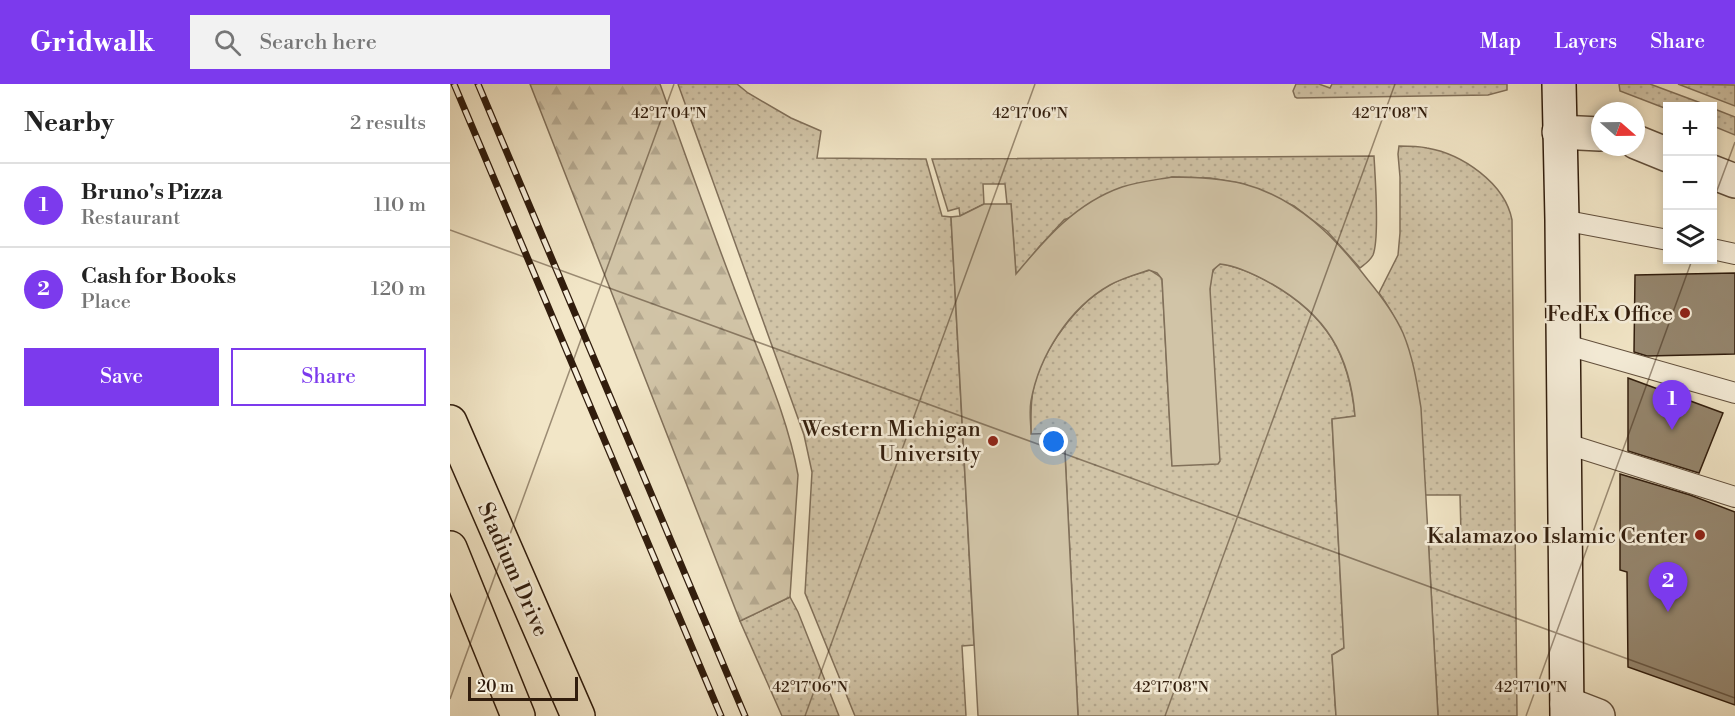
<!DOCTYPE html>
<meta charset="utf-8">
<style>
:root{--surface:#fff;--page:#f2f2f2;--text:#222;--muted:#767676;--line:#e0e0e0;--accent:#7c3aed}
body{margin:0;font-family:"Libre Bodoni",serif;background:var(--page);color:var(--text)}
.controls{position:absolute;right:18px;top:18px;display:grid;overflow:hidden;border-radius:0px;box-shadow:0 3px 9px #0003}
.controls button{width:54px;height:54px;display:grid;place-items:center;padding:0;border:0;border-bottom:2px solid var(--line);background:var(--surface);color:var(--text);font:30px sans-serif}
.compass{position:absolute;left:1141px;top:18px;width:54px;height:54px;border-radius:50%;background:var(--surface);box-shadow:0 3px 9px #0003;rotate:110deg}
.scale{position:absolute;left:18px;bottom:15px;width:110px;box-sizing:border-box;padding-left:6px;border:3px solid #311d0d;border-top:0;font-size:16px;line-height:21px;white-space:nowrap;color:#311d0d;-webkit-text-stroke:4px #f7efdb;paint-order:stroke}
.you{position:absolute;left:604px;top:358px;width:21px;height:21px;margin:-15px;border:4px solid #fff;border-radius:50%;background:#1a73e8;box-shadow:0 0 0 9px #1a73e833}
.badge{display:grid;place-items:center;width:39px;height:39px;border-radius:50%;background:var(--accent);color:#fff;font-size:20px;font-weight:700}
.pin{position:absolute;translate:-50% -50px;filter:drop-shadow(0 2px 3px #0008)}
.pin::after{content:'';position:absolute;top:32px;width:21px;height:18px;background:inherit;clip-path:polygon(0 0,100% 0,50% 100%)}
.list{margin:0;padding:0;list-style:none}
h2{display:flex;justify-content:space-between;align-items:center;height:78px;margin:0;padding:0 24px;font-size:26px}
h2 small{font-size:20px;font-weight:400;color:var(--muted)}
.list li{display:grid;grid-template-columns:39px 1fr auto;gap:18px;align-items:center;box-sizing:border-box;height:84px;padding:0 24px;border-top:2px solid var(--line)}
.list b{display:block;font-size:22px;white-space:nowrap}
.list p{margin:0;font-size:20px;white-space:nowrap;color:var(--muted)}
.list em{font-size:20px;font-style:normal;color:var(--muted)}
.actions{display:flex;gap:12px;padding:18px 24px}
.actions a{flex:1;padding:14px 0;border:2px solid var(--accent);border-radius:0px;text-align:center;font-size:21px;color:var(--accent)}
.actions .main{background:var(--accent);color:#fff}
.icon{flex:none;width:33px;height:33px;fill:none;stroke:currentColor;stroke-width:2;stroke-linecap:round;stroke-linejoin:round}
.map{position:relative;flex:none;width:1285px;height:632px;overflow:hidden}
header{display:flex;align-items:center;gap:36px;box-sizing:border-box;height:84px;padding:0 30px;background:var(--accent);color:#fff}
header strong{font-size:28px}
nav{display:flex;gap:33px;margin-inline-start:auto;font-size:21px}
.search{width:420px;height:54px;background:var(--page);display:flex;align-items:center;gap:15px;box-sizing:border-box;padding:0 21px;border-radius:0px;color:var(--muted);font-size:22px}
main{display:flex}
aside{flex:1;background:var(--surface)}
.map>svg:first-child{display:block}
.grass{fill:url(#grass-dots);stroke:#81705a;stroke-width:1.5}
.forest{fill:url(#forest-firs);stroke:#81705a;stroke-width:1.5}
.park{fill:#d1c4a7;stroke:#81705a;stroke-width:1.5}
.building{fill:#95866e;stroke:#311d0d;stroke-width:1.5}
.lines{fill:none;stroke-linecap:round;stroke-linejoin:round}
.lane-casing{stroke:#614f3c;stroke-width:22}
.street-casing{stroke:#614f3c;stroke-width:36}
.secondary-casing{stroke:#311d0d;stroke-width:36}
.primary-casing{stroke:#311d0d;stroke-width:36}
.lane{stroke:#f7efdb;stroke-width:20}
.street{stroke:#f7efdb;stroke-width:33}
.secondary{stroke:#f7efdb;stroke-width:33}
.primary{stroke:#f2e6c7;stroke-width:33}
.rail-casing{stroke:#311d0d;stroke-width:7}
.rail{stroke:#f7efdb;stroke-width:4.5;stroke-dasharray:14;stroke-linecap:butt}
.ticks{fill:none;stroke:#311d0d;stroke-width:1.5;stroke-opacity:0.45}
.poi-dot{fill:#8f2418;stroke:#f7efdb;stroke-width:2}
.labels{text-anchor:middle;stroke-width:5;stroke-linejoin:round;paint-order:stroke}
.poi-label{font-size:22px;fill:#311d0d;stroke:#f7efdb;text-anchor:end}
.street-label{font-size:22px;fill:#311d0d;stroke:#f7efdb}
.ticks-label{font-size:15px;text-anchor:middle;fill:#311d0d;stroke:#f7efdb;stroke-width:5;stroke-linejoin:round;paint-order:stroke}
</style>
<header>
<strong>Gridwalk</strong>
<div class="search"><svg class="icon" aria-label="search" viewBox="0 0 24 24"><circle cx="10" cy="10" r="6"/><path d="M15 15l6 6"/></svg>Search here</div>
<nav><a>Map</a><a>Layers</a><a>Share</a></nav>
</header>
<main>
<aside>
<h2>Nearby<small>2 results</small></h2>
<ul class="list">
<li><span class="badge">1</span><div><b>Bruno's Pizza</b><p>Restaurant</p></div><em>110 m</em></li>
<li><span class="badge">2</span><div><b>Cash for Books</b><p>Place</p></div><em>120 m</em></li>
</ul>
<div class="actions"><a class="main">Save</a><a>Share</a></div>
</aside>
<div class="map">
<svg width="1285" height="632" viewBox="0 0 1285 632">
<defs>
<pattern id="grass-dots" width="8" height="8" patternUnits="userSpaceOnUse" patternTransform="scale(1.5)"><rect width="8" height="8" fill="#d1c4a7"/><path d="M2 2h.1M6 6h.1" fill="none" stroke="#b4a88f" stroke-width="1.8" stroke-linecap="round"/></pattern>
<pattern id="forest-firs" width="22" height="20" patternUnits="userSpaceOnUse" patternTransform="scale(1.5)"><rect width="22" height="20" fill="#d1c4a7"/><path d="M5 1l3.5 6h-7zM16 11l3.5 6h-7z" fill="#b4a88f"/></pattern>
</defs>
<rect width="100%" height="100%" fill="#f2e6c7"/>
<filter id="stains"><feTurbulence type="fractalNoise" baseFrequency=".00333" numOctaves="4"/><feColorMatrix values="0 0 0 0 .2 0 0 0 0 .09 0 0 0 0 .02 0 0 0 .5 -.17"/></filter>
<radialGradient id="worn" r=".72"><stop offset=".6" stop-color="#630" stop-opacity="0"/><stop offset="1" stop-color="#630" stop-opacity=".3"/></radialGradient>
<!-- grass -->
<g class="grass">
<path d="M228,0H287L298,9L341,34L371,47L367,74L476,75L492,132L501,133L524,561L512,562L516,632H405L355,509L362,388L354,351Z"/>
<path d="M846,0H869L880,4L882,0H1057V6L1038,11L847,14L845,13L843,7Z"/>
<path d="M1169,0H1200L1259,22H1218L1217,25L1170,7Z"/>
<path d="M1228,0L1285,1V22Z"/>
<path d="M1262,24L1285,33V51L1263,42Z"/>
<path d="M949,62C958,62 968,62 977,64C1012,70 1055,99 1062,136L1067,632H988L978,451L1011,449L1010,411H975C971,339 974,270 929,209L948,171L950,149V93L948,70Z"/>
<path d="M924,72C925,92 930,154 923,171C920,177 915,180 910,184L877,147L844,122L794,100L760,94L722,93L614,136L589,163L566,191L561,120H557L555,100H533L534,120L510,132L509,124L498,127L482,75Z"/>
<path d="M770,180C788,182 805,191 821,199C876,231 899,269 905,332L882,336L894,564L882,571L886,632H628L614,349L581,351C581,331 580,311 587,291C599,258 629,217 661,200C673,194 687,190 700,186L712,194L722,382L760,205C761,195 760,186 770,180Z"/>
<path d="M340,513L348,528L389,632H332L290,537Z"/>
</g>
<!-- forest -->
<path class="forest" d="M80,0H210C237,76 264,152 293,227C313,280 338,334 348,391L340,513L290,537Z"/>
<!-- park -->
<path class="park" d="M722,93C746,93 770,94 794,100C847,114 886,154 918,196C932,213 944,229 953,249C963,273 967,299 971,324L988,632H886L882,571L894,564L882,335L905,332C900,270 876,231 822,200C806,191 788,182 770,180L763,186L760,205L770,377L768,380L722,382L712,195L707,189L699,186C687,190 672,194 660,201C619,224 589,272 581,317C579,328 581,339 581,350L614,349L628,632H528L501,133L510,132L534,120H561L566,190C596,154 626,119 672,103C687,98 705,96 722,93Z"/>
<!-- building -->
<g class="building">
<path d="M1285,189V270L1197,272L1184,268L1185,191Z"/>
<path d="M1178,294L1273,329L1249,389L1178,367Z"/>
<path d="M1170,390L1240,411L1285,428V621L1178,583L1177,488L1170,486Z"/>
</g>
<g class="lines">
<defs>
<g id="lane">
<path d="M1112,136L1218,156"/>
<path d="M1262,165L1285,170"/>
<path d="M1113,260L1285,309"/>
<path d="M1114,359L1285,413"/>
</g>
<g id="street">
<path d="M1109,48L1150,50"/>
<path d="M1186,58L1218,71"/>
<path d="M1262,88L1285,97"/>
<path d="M1117,620L1148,632"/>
</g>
<path id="secondary" d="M1109,0L1112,136L1117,632"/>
<g id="primary">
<path d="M0,338L128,632"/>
<path d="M0,464L68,632"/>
</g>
</defs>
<!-- lane casing -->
<use href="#lane" class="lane-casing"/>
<!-- street casing -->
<use href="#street" class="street-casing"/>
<!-- secondary casing -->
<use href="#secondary" class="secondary-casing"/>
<!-- primary casing -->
<use href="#primary" class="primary-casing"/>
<!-- lane -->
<use href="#lane" class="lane"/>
<!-- street -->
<use href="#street" class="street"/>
<!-- secondary -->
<use href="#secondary" class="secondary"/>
<!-- primary -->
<use href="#primary" class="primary"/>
<defs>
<g id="rail">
<path d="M4,0L271,632"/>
<path d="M28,0L295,632"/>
</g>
</defs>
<!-- rail casing -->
<use href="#rail" class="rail-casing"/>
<!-- rail -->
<use href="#rail" class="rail"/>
</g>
<!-- ticks -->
<path class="ticks" d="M1262,120L1285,58M0,146L1285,614M0,615L224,0M355,632L585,0M715,632L945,0M1076,632L1242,176"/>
<!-- markers -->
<g class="poi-dot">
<circle cx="1235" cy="229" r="6"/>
<circle cx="543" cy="357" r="6"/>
<circle cx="1250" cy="451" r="6"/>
</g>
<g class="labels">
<!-- poi labels -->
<g class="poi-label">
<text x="1223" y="237">FedEx Office</text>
<text x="531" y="352">Western Michigan<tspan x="531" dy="25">University</tspan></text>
<text x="1238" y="459">Kalamazoo Islamic Center</text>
</g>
<!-- street labels -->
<g class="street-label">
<text transform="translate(64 485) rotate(66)" y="8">Stadium Drive</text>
</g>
</g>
<g class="ticks-label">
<text x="219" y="34">42°17'04"N</text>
<text x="580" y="34">42°17'06"N</text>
<text x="940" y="34">42°17'08"N</text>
<text x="360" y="608">42°17'06"N</text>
<text x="721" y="608">42°17'08"N</text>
<text x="1081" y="608">42°17'10"N</text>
</g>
<rect width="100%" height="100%" filter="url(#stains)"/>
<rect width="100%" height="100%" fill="url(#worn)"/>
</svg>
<div class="controls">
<button>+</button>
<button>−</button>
<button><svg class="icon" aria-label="layers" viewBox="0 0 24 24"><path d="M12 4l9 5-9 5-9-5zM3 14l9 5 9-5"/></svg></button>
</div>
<svg class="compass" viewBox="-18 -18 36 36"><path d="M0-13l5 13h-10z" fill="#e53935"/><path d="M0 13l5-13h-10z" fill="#767676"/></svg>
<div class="scale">20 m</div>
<div class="you"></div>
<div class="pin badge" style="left:1222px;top:346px">1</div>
<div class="pin badge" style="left:1218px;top:528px">2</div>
</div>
</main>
